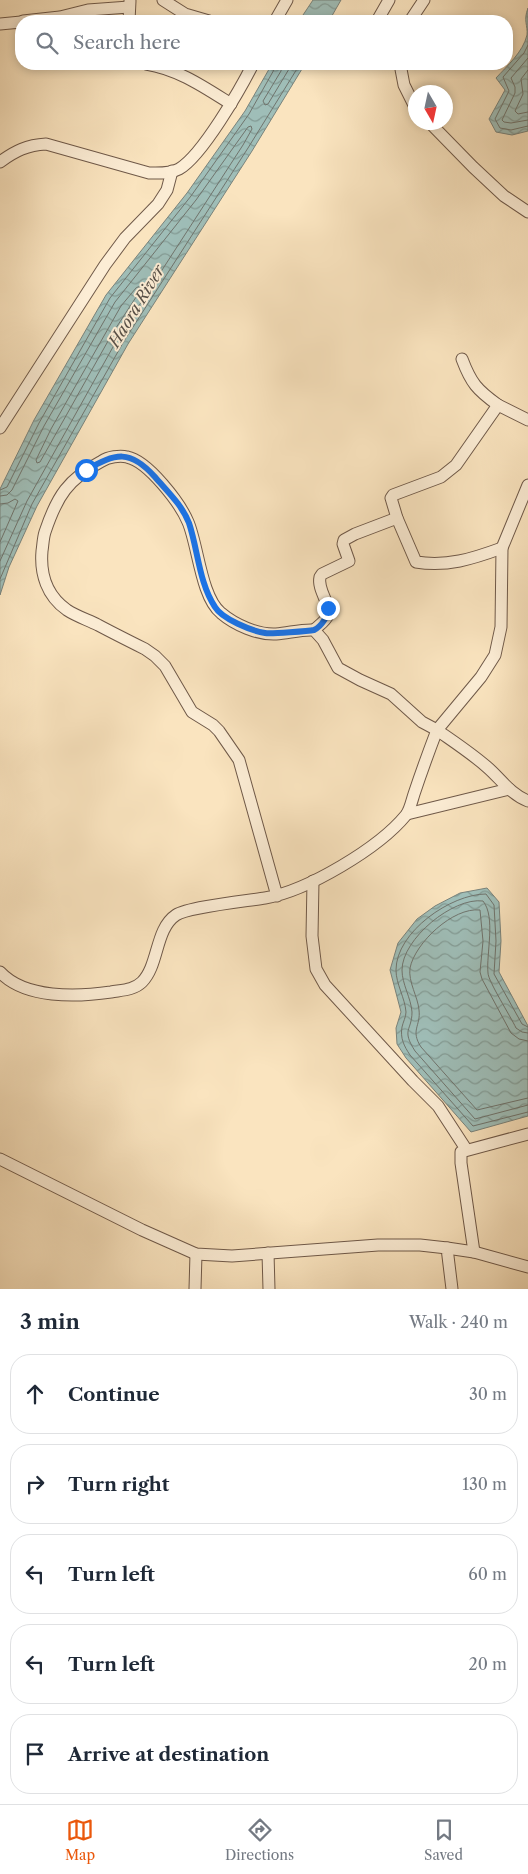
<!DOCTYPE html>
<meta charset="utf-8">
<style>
:root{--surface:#fff;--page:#f2f2f3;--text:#1f2937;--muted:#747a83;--line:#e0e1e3;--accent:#ea580c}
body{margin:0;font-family:"Libre Caslon Text",serif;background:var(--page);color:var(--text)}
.compass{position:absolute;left:408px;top:85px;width:45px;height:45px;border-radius:50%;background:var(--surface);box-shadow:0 2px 8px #0003;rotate:171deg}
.stop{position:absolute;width:15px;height:15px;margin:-11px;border:4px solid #1a73e8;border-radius:50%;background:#fff}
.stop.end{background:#1a73e8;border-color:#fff;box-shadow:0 1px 5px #0008}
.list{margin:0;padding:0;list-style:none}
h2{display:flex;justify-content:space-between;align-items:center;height:65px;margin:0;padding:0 20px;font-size:21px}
h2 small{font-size:16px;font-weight:400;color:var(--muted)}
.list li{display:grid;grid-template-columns:32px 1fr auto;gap:15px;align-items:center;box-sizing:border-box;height:80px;margin:0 10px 10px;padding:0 10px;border:1px solid var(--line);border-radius:20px}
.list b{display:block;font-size:19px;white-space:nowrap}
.list em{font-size:16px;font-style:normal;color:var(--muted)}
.icon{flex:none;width:28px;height:28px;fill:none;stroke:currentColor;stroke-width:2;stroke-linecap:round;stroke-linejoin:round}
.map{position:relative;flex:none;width:528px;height:1289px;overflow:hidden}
.search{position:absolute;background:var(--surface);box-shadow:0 2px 8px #0003;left:15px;right:15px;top:15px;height:55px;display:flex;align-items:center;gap:12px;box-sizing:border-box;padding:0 18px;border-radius:20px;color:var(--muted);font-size:19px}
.sheet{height:515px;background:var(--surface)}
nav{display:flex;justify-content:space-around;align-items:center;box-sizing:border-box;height:70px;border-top:1px solid var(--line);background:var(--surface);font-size:14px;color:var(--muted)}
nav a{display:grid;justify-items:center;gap:2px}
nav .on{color:var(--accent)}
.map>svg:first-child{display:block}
.water{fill:url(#water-waves);stroke:#79837c}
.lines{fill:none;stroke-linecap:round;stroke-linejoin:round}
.shore{stroke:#70746d;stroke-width:1}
.street-casing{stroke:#6f5949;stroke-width:13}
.street{stroke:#fcedd5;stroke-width:11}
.route{stroke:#1a73e8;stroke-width:6}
.labels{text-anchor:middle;stroke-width:4;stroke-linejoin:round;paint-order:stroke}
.water-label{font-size:16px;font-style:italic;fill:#585048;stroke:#fcedd5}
</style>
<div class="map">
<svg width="528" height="1289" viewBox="0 0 528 1289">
<defs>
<pattern id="water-waves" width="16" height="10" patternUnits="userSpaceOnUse" patternTransform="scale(1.25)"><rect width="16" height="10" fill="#9fbeb8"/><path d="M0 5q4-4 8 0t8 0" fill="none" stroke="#839b95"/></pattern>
</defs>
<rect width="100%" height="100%" fill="#fae4bf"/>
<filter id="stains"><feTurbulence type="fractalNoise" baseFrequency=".004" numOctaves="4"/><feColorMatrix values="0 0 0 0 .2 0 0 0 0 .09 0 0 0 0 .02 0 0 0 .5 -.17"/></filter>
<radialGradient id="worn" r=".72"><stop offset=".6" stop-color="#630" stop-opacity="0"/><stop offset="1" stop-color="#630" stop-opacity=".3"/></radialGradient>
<!-- water -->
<g class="water">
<path d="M313,0H341L329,21H299Z"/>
<path d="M528,8V131L512,135L496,132L489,119L505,90L496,78C507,66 523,52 527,35C528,25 523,21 528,8Z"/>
<path d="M272,64H305L252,151L128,344L37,506L9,567L0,595V489L34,420L106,295L187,193L245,111Z"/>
<path d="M487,888L499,902L501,941L499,972L528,1026V1116L471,1132L406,1058L397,1044L396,1028L401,1012L390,970L398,943L417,919L435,906L460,893Z"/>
</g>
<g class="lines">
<!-- shore -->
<g class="shore">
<path d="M528,45L524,53L503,77L509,91L495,119L500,128L511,130L528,126"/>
<path d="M528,58L511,78L515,87V93L502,120L504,122L511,123L528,120"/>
<path d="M282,64L281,71L263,101L265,105L268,104L292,64"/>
<path d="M528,70L521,79L523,94L515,111L518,114L528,112"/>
<path d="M139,287L140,291L112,334L40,462L37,463L36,460L51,429L121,306L136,288Z"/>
<path d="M0,490L7,487L39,423L110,298L191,196L249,114L275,68L276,64"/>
<path d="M0,496L7,495L12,490L44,426L115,302L196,200L248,127L251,126L252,129L243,145L118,338L27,501L0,561"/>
<path d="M0,504L8,503L15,499L18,501L0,542"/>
<path d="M0,579L32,504L124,341L248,148L300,64"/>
<path d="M528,1027L522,1024L494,974L496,941L494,905L486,894C451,894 396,932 396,970C396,984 405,998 406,1012C406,1017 403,1022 402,1027C400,1038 404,1046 410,1055L473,1126L528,1112"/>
<path d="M528,1033L522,1032L516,1028C511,1017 488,981 488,973C486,954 496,917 483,901C453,897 402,939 402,970C402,984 411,998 412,1012C412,1031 401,1029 415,1051L475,1119L528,1105"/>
<path d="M528,1041L519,1039L511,1033L482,979L480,972L483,941L480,910C453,907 415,943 410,968C408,982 418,997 419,1010C421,1026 410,1030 421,1047L477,1110L528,1098"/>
</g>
<defs>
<g id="street">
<path d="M163,0L185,14L209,21"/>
<path d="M23,21L60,17L88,10L129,7"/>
<path d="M129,21L130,1"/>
<path d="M275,21L287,0"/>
<path d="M377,21L389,0"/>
<path d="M410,21L424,0"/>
<path d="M0,24L21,22"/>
<path d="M146,64C178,69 204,87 231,104"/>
<path d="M400,64L404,85L416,109"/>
<path d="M429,122L473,167L504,196L528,212"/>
<path d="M0,162C15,151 27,145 46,144L149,173C159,173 170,174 179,169C202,156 241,88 253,64"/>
<path d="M462,359C471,383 477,390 498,405"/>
<path d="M0,428L105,265L125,238L158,204L167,190L172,171"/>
<path d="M528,485L502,548L501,627L495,655L481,677L437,730C454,742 471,753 487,767C501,779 510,794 528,801"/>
<path d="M502,548C472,559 447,567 416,562L397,518L391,498L393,495L441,477L456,465L498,405L528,420"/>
<path d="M314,630C318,626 326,621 328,615C331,604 317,590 320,577L322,574L349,561L343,544L344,540L355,534L397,518"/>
<path d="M407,814L509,789"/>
<path d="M313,881L312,936L316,969L325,985L413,1081L438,1106L466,1149"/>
<path d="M0,972C25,999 77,997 111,992C122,990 134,990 142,982C159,965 155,929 176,915C188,907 247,901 265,898C307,891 379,848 406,815C410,810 412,800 414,794C421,773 429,751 437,730L422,722L391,694L360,680L338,668L323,640L314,630C302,629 289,633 276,634C258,635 235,625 221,613C201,597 198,545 188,522C180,503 148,461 127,457C120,455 108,457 102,461C68,479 57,496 45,532C43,538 43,545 42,551C40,574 47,596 67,610C76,616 88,620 98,625C113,633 129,641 145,649L155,656L165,666L192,712L213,725L219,731L239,760L277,896"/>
<path d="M0,1159L142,1230L196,1254L232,1256L378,1245H420L447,1248L452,1289"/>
<path d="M447,1248L474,1252L528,1267"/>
<path d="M474,1252L461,1163V1152L528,1134"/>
<path d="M268,1253L269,1289"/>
<path d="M195,1289L196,1254"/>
</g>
</defs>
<!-- street casing -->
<use href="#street" class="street-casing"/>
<!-- street -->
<use href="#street" class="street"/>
</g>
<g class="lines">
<!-- route -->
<path class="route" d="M86,470C116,453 130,449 155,477C168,492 182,505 189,523C198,550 199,583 215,607C222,619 252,631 265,633C271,634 309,631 314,630C322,626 328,616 328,608"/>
</g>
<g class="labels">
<!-- water labels -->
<g class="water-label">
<text transform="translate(136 306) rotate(-59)" y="6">Haora River</text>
</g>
</g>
<rect width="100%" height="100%" filter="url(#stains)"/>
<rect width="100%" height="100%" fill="url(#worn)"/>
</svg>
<svg class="compass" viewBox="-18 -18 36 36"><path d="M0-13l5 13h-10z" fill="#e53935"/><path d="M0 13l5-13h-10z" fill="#747a83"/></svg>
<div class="stop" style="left:86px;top:470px"></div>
<div class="stop end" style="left:328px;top:608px"></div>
<div class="search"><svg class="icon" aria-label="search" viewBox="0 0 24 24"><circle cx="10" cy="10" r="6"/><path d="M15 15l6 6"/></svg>Search here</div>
</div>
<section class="sheet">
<h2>3 min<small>Walk · 240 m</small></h2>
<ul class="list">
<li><svg class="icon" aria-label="ahead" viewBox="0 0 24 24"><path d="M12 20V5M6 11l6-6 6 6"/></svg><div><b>Continue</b></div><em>30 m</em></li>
<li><svg class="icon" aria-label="right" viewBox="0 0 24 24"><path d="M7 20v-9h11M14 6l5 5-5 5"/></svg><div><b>Turn right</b></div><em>130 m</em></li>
<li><svg class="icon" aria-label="left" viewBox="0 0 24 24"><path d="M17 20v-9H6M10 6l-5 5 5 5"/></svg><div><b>Turn left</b></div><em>60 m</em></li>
<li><svg class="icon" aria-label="left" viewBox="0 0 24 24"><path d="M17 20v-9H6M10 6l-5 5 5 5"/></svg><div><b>Turn left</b></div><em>20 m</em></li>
<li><svg class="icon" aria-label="arrive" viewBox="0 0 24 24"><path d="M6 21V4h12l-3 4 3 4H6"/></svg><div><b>Arrive at destination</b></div></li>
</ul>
</section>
<nav>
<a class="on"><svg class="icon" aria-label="map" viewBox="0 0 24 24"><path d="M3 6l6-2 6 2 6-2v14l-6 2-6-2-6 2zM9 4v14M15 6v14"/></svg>Map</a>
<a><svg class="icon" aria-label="directions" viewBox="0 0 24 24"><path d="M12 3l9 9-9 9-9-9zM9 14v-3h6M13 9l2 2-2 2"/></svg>Directions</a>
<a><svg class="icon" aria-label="saved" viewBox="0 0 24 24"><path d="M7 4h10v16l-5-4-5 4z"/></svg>Saved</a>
</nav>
